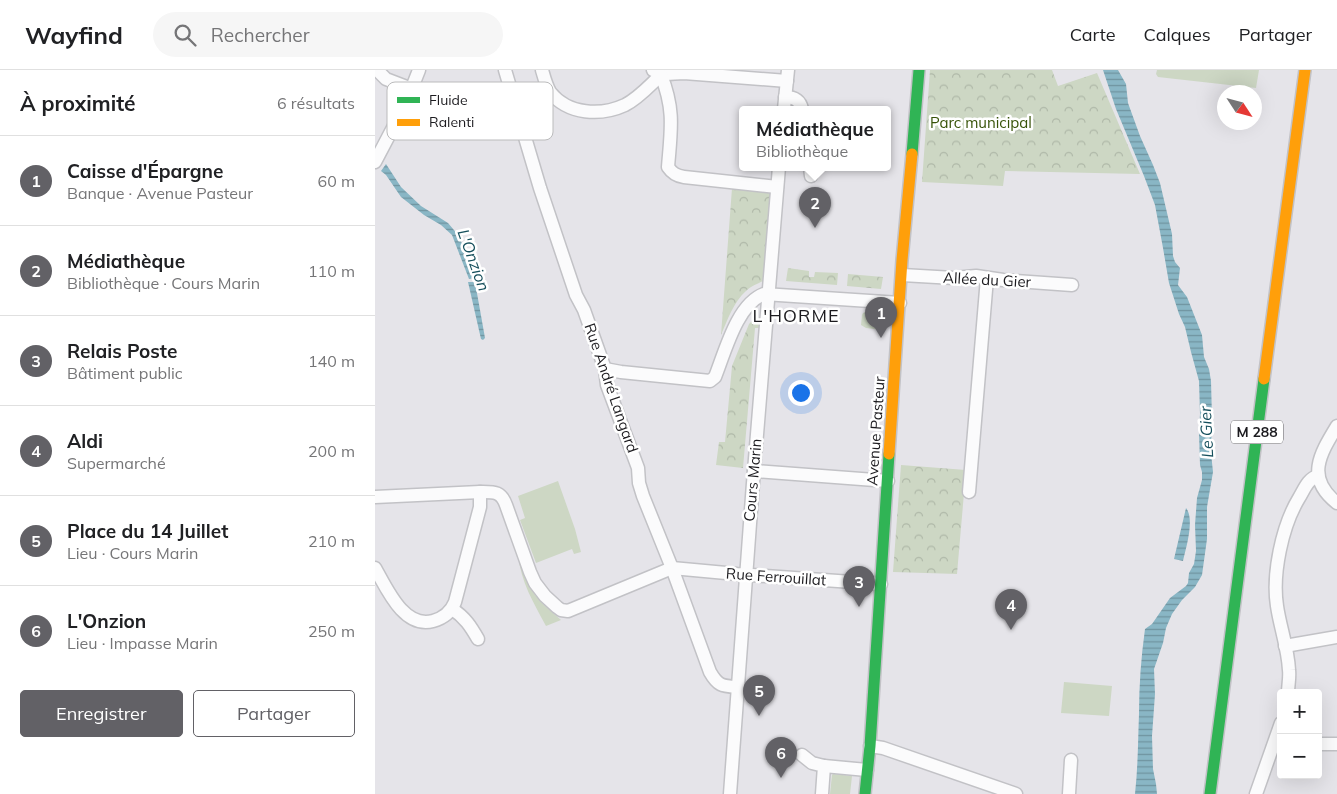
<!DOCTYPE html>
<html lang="fr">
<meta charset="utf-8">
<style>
:root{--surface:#fff;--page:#f6f6f6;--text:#202124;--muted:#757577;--line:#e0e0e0;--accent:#626166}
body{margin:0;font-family:Mulish,sans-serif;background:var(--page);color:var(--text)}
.controls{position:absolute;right:15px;bottom:15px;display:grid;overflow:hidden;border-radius:5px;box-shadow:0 5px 20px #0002}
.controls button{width:45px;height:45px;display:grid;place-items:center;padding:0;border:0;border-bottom:1px solid var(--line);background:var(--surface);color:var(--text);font:25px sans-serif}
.compass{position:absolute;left:842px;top:15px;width:45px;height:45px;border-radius:50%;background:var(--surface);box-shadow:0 5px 20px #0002;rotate:126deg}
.you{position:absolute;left:425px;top:322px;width:18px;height:18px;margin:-12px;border:4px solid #fff;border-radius:50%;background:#1a73e8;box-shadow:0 0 0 8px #1a73e833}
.badge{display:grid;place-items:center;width:32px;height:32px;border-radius:50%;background:var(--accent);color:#fff;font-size:16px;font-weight:700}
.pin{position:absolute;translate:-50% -41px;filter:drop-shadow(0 1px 2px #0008)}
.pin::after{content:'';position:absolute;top:26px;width:18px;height:15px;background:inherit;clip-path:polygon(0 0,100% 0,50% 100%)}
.popup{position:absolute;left:364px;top:36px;width:152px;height:65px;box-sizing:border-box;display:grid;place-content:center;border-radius:5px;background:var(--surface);filter:drop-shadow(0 1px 4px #0005);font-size:16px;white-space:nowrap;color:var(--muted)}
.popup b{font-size:19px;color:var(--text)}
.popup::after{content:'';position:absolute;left:50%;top:100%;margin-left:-10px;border:10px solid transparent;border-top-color:var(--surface)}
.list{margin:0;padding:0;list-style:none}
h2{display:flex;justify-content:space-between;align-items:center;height:65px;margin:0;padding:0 20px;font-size:21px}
h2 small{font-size:16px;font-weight:400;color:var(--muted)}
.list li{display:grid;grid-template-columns:32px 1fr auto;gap:15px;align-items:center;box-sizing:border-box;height:90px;padding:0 20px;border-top:1px solid var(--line)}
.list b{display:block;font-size:19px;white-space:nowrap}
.list p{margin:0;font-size:16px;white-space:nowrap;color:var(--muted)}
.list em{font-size:16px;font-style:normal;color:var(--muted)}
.actions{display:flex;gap:10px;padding:15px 20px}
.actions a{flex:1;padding:11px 0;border:1px solid var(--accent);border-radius:5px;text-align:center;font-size:18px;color:var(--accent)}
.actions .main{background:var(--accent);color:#fff}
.icon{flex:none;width:28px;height:28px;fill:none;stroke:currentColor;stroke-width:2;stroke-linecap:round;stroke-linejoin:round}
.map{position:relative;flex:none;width:962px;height:724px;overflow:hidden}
header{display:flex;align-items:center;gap:30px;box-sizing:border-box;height:70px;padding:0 25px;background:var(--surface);border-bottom:1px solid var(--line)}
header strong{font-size:24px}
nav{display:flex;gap:28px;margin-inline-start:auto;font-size:18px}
.search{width:350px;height:45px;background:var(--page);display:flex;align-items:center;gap:12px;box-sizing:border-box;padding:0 18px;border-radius:28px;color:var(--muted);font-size:19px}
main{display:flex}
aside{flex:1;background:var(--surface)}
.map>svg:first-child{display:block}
.green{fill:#cdd7c4}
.forest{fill:url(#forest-crowns)}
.water{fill:url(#water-rules)}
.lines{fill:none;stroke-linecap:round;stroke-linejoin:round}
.street-casing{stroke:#c2c2c6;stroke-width:15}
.fast-casing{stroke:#c2c2c6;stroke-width:14}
.slow-casing{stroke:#c2c2c6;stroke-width:14}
.street{stroke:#fbfbfc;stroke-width:12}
.fast{stroke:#30b455;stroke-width:11}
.slow{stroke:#ff9f0a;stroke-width:11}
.labels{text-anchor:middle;stroke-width:5;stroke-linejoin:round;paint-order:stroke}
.shield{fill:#fff;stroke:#605f62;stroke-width:1}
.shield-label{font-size:14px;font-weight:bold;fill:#1c1b1f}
.park-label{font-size:15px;fill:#375308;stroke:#fff}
.street-label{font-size:15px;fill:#1c1b1f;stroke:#fff}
.water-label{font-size:16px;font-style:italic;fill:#164f5c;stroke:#fff}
.quarter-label{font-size:18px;letter-spacing:1px;fill:#1c1b1f;stroke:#fff}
.key{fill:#fff;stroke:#bbbbbc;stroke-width:1}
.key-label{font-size:14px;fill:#1c1b1f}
</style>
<header>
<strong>Wayfind</strong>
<div class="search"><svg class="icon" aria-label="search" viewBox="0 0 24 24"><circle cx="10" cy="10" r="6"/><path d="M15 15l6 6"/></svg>Rechercher</div>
<nav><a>Carte</a><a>Calques</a><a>Partager</a></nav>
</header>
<main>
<aside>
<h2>À proximité<small>6 résultats</small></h2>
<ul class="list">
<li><span class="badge">1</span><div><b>Caisse d'Épargne</b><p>Banque · Avenue Pasteur</p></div><em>60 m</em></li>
<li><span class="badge">2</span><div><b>Médiathèque</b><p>Bibliothèque · Cours Marin</p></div><em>110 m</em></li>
<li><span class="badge">3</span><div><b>Relais Poste</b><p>Bâtiment public</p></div><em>140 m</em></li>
<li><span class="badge">4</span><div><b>Aldi</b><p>Supermarché</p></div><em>200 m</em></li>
<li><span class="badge">5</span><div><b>Place du 14 Juillet</b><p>Lieu · Cours Marin</p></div><em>210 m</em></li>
<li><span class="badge">6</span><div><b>L'Onzion</b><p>Lieu · Impasse Marin</p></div><em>250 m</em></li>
</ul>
<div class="actions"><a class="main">Enregistrer</a><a>Partager</a></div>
</aside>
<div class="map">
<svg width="962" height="724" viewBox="0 0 962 724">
<defs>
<pattern id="forest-crowns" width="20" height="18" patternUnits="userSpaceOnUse" patternTransform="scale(1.25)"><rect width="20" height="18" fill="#cdd7c4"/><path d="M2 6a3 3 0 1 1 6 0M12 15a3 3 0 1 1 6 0" fill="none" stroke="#afb8a8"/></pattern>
<pattern id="water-rules" width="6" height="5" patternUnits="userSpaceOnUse" patternTransform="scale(1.25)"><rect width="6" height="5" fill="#89b6c5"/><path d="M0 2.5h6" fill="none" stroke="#6f939f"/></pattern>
</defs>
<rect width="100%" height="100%" fill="#e5e4e9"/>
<!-- green -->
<g class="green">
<path d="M782,0H884L881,18L783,7L781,4Z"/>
<path d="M183,411L200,459L206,482L199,484L197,479L161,493L145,450L150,448L143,426Z"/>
<path d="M143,485L160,525L168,534L186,550L171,556C158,532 146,512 143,485Z"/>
<path d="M689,612L737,616L734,646L686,643Z"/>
<path d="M458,704L477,706L475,724H455L457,705Z"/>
</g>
<!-- forest -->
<g class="forest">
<path d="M555,0H677L683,16L722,3L765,104L630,101L628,116L547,112Z"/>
<path d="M357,118L396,121L391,200L388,211C382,214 376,216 371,221C359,231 352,251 346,265Z"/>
<path d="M413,198L434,201V207H439L440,202L463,203L462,215L411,211Z"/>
<path d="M473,204L508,207L506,219L472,216Z"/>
<path d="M493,241L509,244L507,260L491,258L486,255L487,245L488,243Z"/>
<path d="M378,250L389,251L388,258H380L368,398L341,395L344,372H350L357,296L374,254Z"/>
<path d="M526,395L591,400L582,504L518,502Z"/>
</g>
<!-- water -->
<g class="water">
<path d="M728,0H743L751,14L753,33L765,66L778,95L785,113L797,164L798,186L800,192L805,198L803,215L812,227L827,265L829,287L834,299L836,311L837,348L836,383L838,402L832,437V469L827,505L820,517L807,530L797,544L791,558L788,573L779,599L780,624L777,666L778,699L781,714L782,724H760C763,697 763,670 764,644C764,616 766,587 770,559L777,554L795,528L811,516L813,513L814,503L819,494L821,481L820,455L822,428L827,410V402L825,395L824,362L825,344L824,311L816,282L810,257L804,244L794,213L788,178L780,135L769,106L741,39Z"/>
<path d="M11,94L26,117L46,136L73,153L84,166L100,208L94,209L77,165L66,155L49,145L26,127L11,105L6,101Z"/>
<path d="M100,212L110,268L108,270L106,269L93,212Z"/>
<path d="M811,438C820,449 811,478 808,491L799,489Z"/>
</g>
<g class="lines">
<defs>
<g id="street">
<path d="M2,0L11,9L37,19"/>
<path d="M130,0L165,118L201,225L209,240L230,299L232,315L263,398L264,413L268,426L297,498L335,602C343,616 347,616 362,617"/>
<path d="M167,0C169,7 171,15 175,22C193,45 226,46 250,35C264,28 275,15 286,5L289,0"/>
<path d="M278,0C290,7 296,3 309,3L412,11"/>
<path d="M286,5C300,40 296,60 293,97C297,103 301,106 309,107L402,117"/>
<path d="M410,27C419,27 425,30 427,39"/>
<path d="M409,39L413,0"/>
<path d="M0,92L31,33L44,0"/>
<path d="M435,97L436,106"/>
<path d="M527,205L579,208L601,206L628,210L697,215"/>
<path d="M230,299L246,302L335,311L340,307C350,282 362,234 389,224L525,233"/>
<path d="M962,356C945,384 930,408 962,433"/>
<path d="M379,401L513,411"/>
<path d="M594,422L612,208"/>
<path d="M0,427L105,422C119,422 126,421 131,435L155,502L160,513L170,526L182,537L186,540L193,541L297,498L362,504L506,514"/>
<path d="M0,498C12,519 29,559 58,551C69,548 76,542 80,532L105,437V422"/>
<path d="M77,539C90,547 96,557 103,569"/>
<path d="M910,576L962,567"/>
<path d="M913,623C913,615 915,607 914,600C913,578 905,557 902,536C897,504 907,456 924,428C929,420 933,408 943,406"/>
<path d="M943,674H962"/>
<path d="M495,676L508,678L641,724"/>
<path d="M427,685L437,693L449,696L447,724"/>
<path d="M449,696L492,700"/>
<path d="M355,724L378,413L404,97"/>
<path d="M694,724L696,690"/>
<path d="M881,724L906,653"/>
</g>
<g id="fast">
<path d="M537,84L544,0"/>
<path d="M490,724L495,676L514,384"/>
<path d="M835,724L889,309"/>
</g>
<g id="slow">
<path d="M889,309L930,0"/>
<path d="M514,384L527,190L537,84"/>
</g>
</defs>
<!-- street casing -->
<use href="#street" class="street-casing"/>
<!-- fast casing -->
<use href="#fast" class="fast-casing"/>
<!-- slow casing -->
<use href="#slow" class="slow-casing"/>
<!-- street -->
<use href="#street" class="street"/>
<!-- fast -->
<use href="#fast" class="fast"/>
<!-- slow -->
<use href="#slow" class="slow"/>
</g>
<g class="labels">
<!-- shield labels -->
<rect class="shield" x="856" y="350.5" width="52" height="23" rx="4"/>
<g class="shield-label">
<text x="882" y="367">M 288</text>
</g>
<!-- park labels -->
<g class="park-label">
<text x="606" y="58">Parc municipal</text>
</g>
<!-- street labels -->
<g class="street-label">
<text transform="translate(612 210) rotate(3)" y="5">Allée du Gier</text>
<text transform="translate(236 318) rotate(71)" y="5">Rue André Langard</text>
<text transform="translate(501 361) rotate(-86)" y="5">Avenue Pasteur</text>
<text transform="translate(378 410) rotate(-85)" y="5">Cours Marin</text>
<text transform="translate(401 507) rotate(4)" y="5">Rue Ferrouillat</text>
</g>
<!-- water labels -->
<g class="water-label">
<text transform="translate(99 190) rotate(70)" y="6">L'Onzion</text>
<text transform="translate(831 362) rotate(-93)" y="6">Le Gier</text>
</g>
<!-- quarter labels -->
<g class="quarter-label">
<text x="421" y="252">L'HORME</text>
</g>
</g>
<!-- legend -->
<rect x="12" y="12" width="166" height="58" rx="8" class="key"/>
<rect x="22" y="27" width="23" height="6" fill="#30b455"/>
<rect x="22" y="49" width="23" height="7" fill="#ff9f0a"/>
<g class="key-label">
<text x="54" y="35">Fluide</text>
<text x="54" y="57">Ralenti</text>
</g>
</svg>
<div class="controls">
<button>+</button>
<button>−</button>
</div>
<svg class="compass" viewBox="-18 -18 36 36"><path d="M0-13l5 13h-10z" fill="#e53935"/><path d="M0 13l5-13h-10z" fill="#757577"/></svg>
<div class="you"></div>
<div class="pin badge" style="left:506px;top:268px">1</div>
<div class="pin badge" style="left:440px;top:158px">2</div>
<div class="popup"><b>Médiathèque</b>Bibliothèque</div>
<div class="pin badge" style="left:484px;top:537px">3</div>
<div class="pin badge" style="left:636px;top:560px">4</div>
<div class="pin badge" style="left:384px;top:646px">5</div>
<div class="pin badge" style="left:406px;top:708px">6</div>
</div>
</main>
